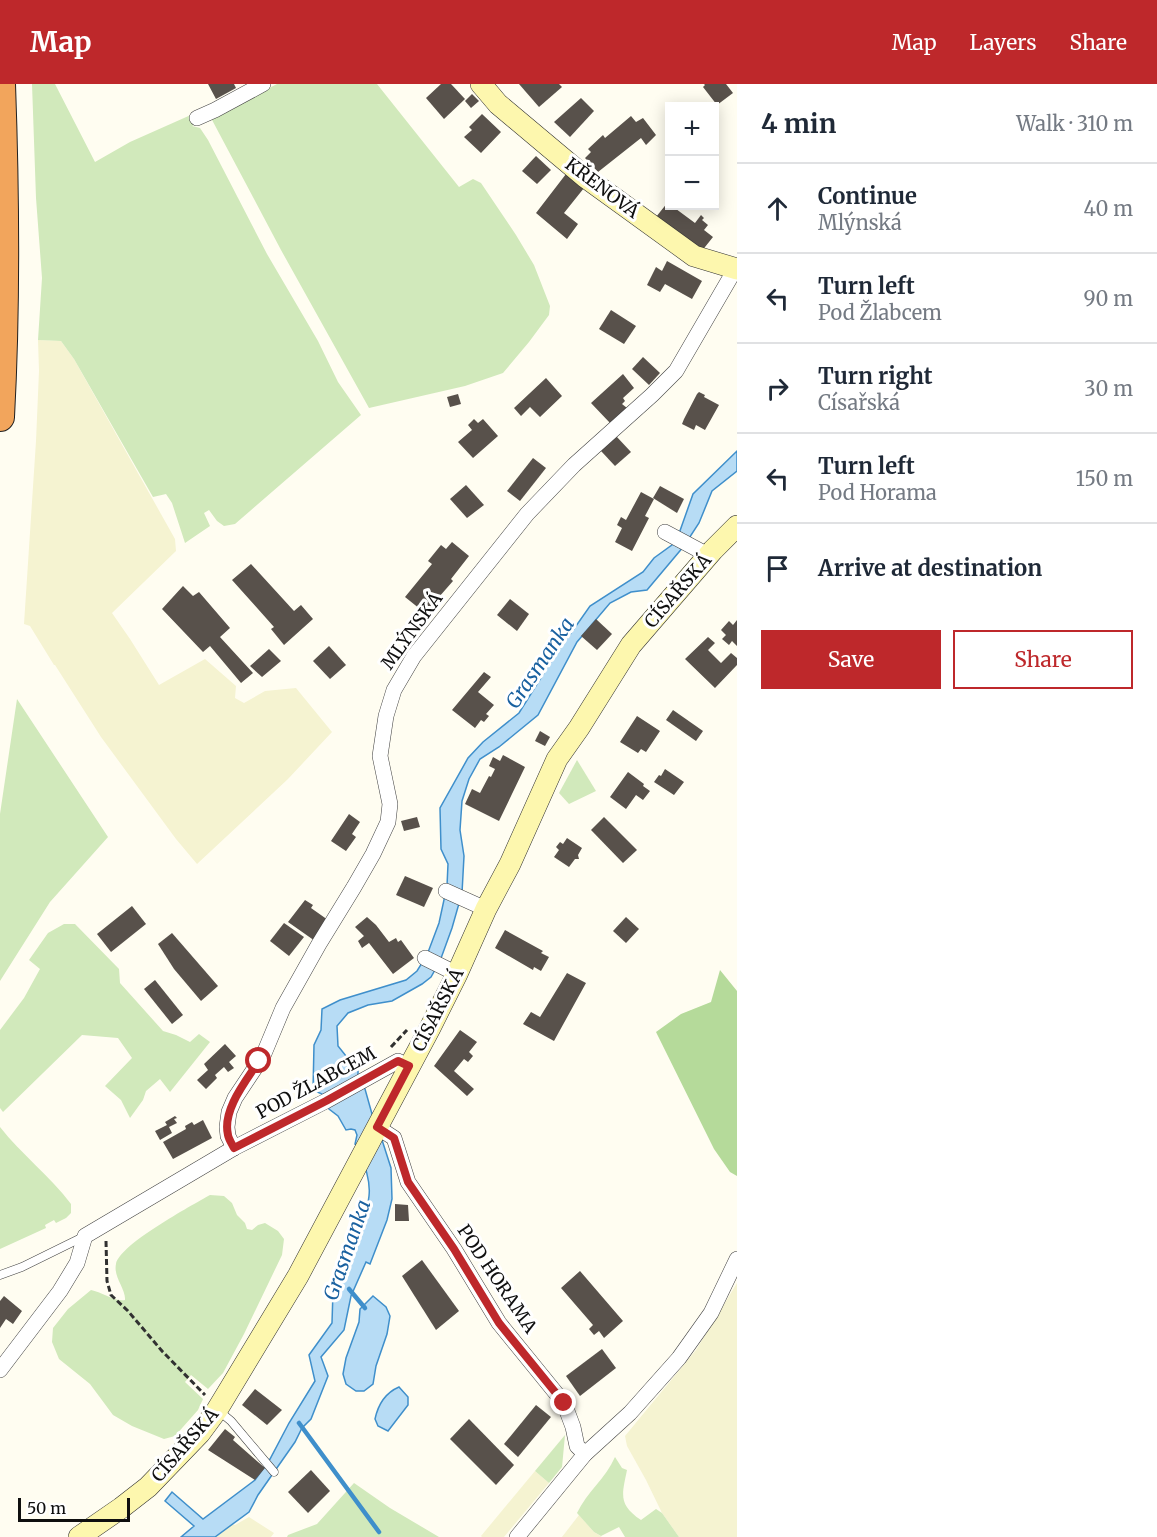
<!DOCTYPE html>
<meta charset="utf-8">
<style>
:root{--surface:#fff;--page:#f2f2f3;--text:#1f2937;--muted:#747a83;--line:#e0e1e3;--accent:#be282b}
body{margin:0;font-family:Merriweather,serif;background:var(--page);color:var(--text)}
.controls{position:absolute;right:18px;top:18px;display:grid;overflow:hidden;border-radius:0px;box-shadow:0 3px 15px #0003}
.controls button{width:54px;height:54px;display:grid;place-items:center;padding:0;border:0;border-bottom:2px solid var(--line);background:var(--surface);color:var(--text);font:30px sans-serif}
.scale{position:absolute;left:18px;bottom:15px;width:112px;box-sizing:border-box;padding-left:6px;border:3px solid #0f0f0f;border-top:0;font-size:16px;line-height:21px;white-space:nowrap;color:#0f0f0f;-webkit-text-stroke:4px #fff;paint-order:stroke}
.stop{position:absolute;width:18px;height:18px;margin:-14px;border:4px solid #be282b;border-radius:50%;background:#fff}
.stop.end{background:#be282b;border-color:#fff;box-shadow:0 2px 6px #0008}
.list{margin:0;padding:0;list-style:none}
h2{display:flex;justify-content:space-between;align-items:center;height:78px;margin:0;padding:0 24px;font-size:26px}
h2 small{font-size:20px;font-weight:400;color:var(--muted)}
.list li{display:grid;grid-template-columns:39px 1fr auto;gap:18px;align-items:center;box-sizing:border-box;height:90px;padding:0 24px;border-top:2px solid var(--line)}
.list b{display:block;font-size:22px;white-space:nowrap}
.list p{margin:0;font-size:20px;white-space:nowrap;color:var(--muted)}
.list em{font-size:20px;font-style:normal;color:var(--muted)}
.actions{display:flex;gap:12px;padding:18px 24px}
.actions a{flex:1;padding:14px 0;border:2px solid var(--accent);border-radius:0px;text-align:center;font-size:21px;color:var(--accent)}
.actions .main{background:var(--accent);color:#fff}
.icon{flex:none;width:33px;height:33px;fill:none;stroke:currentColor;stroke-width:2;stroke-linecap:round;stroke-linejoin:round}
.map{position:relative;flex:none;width:737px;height:1453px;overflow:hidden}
header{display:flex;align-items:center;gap:36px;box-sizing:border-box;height:84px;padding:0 30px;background:var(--accent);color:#fff}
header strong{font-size:28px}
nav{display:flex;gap:33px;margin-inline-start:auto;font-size:21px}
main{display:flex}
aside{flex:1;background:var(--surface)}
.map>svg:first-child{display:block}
.farmland{fill:#f5f3d1}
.green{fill:#d1e9bb}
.forest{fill:#b5da9a}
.water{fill:#b7dcf5;stroke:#3f8fcb;stroke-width:1.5}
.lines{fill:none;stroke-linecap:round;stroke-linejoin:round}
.stream{stroke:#3f8fcb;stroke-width:4.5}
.building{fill:#58514b}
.lane-casing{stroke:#424242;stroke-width:9}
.street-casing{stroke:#424242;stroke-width:16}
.secondary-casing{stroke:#313131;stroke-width:22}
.highway-casing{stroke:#202020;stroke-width:30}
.path{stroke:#313131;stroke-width:3;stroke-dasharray:6 3;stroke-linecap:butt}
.lane{stroke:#fff;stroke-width:8}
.street{stroke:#fff;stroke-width:15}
.secondary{stroke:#fdf7ae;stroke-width:21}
.highway{stroke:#f2a55c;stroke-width:28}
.route{stroke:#be282b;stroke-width:8}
.labels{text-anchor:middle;stroke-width:6;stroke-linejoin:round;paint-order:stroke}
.street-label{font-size:18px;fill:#0f0f0f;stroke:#fff}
.water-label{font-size:20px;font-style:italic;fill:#1961a0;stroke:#fff}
</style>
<header>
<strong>Map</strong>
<nav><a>Map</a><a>Layers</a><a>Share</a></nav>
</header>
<main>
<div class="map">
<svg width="737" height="1453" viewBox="0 0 737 1453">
<rect width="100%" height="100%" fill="#fffdf1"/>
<!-- farmland -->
<g class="farmland">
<path d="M38,256L61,257L74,275L175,455L176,467L112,529L130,555L159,601L205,575L236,602L235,614L244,619L265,607L296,604L332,648L288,695L197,780L176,755L101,653L55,581H54L30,542L24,540L36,357L39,287Z"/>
<path d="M737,1199V1453H679L662,1429L646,1396L627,1362L625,1352L696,1266Z"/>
<path d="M535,1387L549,1399L504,1453H482L481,1452Z"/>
<path d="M579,1431L594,1448L602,1453H562Z"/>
<path d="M249,1433L274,1449L271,1453H215L232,1440L235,1441Z"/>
</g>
<!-- green -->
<g class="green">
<path d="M32,0H55L95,78L130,58L193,30L201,37L192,42L200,44L208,56L267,170L318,257L338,298L361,331L235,440L224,442L217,437L209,426L204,429L210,442L185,459L172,419L166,410L153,413L74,275L61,257L38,256L42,194L36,114Z"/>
<path d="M277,0H377L459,103L473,95L481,99L516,151L534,181L550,222L549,231L529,258L503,289L465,302L369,324L281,166L211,34Z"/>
<path d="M17,615L108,753L50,818L0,897V730Z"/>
<path d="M577,676L596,707L569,720L559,709Z"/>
<path d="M64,840H75L119,885L120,899L163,947L176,951L190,958L199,950L210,958L170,1008L160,995L146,1007L143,1016L130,1034L121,1016L105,1002L132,974L118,954L82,951L3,1028L0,1024V946L24,914L40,885L29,876L48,849Z"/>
<path d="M0,1043C21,1070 50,1092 71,1120V1129L66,1134L56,1139L54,1136L45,1141L46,1144L0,1165Z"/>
<path d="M210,1111L224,1112L232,1119L237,1131L245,1139L247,1145L252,1146L258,1141L265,1139L278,1147L284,1155L282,1171L244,1250L223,1289L208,1305L191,1291L185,1298L203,1315L198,1326L175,1352L164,1355L132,1342L113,1331L90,1300L59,1275L52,1258L53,1244L68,1225L91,1206C101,1208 116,1218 125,1216C126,1205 113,1193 116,1180C120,1160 191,1122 210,1111Z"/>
<path d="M565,1351L562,1383L549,1399L535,1387Z"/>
<path d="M615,1373L622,1384L627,1386C622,1411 618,1420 641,1436L656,1425L662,1429L679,1453H625L619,1443L601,1452L594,1448L577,1429C587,1408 606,1394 615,1373Z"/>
<path d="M354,1399L390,1424L439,1453H287L288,1451L317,1440Z"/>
</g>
<!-- forest -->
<path class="forest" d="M720,886L737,907V1092L730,1088L714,1065L656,948L681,930L711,918Z"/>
<!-- water -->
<g class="water">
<path d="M737,367V387L712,407L699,439L684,462L647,506L631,508L610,519L577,558L538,631L499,663L480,675L469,695L462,717L460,746L464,772L462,809L452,844L440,877L431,893L422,900L392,917L368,921L348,929L337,942L338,962L358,987V990L365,1005L372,1030L374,1031L391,1084L392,1115L387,1136L370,1180L366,1178L351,1212L344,1246L321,1273L328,1292L311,1335L302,1344L295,1358L258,1411L249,1428L215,1453H181L194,1442L165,1417L172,1408L203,1435L255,1396L270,1375L289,1339L315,1297L309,1271L332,1239L333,1207L350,1172L347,1170C356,1151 367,1132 369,1112C371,1095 363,1077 357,1061L355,1060L357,1051L355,1046L351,1045L346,1046L338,1032L329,1025L322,1010L313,1006L314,961L321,946L322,925L340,916L406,896L417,887L427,871L439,839L447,802L448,780L441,765L440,724L468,674L483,658L519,629L564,557L569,552L590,522L643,488L654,474L676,458L693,410Z"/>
<path d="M373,1212L386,1223L390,1232L387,1250L376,1282L373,1300L364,1307H356L346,1300L343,1290L346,1274L359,1238L360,1225Z"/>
<path d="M399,1303L408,1313V1321L388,1347L378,1342L375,1335C378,1321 385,1309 399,1303Z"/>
</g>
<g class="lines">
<!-- stream -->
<g class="stream">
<path d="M349,1205L365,1224"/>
<path d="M299,1339L379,1448"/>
</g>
</g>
<!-- building -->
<g class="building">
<path d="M208,0H234L236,4L216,15Z"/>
<path d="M441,0H451L465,15L444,35L426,14Z"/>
<path d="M519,0H559L562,3L539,23Z"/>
<path d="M704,0H726L733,9L717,21L703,3L705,1Z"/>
<path d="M472,10L479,17L471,24L465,17Z"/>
<path d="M581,14L594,27L570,53L554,38Z"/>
<path d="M482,30L501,48L481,69L464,53L472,46L469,43Z"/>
<path d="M631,32L636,38L643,34L656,51L646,61L641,54L598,88L585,74L591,68L588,65L603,51L605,54Z"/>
<path d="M536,72L551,86L537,100L522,87Z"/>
<path d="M566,90L584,104L564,129L578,140L567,155L536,129Z"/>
<path d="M668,118L669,122H672L695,139L701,131L704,134L702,136L708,141L704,146L713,153L701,168L656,133Z"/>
<path d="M667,177L702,197L692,215L665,200L660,208L647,201L656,183L662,187Z"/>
<path d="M611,226L636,242L624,260L599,245Z"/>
<path d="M643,273L660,289L649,301L632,285Z"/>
<path d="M623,290L634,304L623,314L625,317L622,320L627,324L610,339L591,319Z"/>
<path d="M546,294L562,312L540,333L530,323L521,332L514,324Z"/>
<path d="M699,308L705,311L704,313L719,321L705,346L696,341L694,346L682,340L684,335L697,310Z"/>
<path d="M458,310L461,320L450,323L447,313Z"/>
<path d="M474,335L478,339L483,335L498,352L473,374L458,358L472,346L468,341Z"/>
<path d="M616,352L631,368L615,382L601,367Z"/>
<path d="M533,374L546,384L520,417L507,407Z"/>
<path d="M466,401L484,421L467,434L450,415Z"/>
<path d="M660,402L684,415L677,429L653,414Z"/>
<path d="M641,408L654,415L645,432L649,434L632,467L615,458L622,444L617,441L621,433L626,436Z"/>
<path d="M452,458L469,472L451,495L453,497L425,529L405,513L432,480L428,477L441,461L446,465Z"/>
<path d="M251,480L294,527L301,521L313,535L284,561L271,545L274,543L232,496Z"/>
<path d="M183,502L193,512L199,508L230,544L220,553L253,589L241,599L210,562L203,568L162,525Z"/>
<path d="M510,515L529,530L517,547L497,531Z"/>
<path d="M596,535L612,550L597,566L581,552Z"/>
<path d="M737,536V562L732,557L729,561L722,555L726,551L721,546L729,537L733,541Z"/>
<path d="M708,553L715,559L708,566L721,579L731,569L737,574V581L715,604L685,575Z"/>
<path d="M329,562L346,581L330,595L313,577Z"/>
<path d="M269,565L281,577L262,593L250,582Z"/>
<path d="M484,588L491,593L478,608L494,621L486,630L489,632L484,638L481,636L475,644L452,626Z"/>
<path d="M673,626L703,647L696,657L666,636Z"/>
<path d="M637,632L660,647L646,668L641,665L638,669L620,658Z"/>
<path d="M540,647L550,653L545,662L535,657Z"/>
<path d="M503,671L525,683L499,737L465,720L472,705L480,709L489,692L491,693L495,685L489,682L493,673L500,677Z"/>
<path d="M665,685L684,698L674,711L654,698L659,691L661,692Z"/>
<path d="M628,688L644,700L643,702L650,707L643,716L636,711L626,725L610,713Z"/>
<path d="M349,730L360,738L352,750L356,753L346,767L331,757Z"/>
<path d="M417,733L420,743L404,747L401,737Z"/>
<path d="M604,733L637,766L623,779L591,746Z"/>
<path d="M567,754L582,764L578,771L579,775H575L569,783L554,773L559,766L556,763L560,758L563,760Z"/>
<path d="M405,792L433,804L424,823L396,811Z"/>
<path d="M305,816L313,821L311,824L328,836L315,857L288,838Z"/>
<path d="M132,822L146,840L111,868L97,850Z"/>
<path d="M367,833L376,841L389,858L396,854L398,858L401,856L414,874L393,890L369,859L362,864L358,857L364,852L355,843Z"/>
<path d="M626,833L639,845L626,859L613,847Z"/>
<path d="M284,839L304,853L289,872L270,857Z"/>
<path d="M505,846L543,867L541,869L549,873L541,887L534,883L533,886L495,864Z"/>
<path d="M172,849L218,902L201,917L174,885L158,860Z"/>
<path d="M567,889L586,899L554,957L523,940L531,928L540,933Z"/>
<path d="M155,896L183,931L172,940L144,905Z"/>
<path d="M460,946L477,958L469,968L473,972L468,978L464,975L454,987L474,1005L467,1012L434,982Z"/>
<path d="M225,960L236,972L229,978L234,984L228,988L224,983L215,991L217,994L206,1005L197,996L208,986L204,980Z"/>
<path d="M175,1032L177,1034L174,1035L177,1039L169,1043L172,1049L160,1056L155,1047L167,1041L165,1038Z"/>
<path d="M203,1036L212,1054L173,1075L163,1058L186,1045L185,1042L192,1038L194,1041Z"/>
<path d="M395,1120L408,1121L409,1137H395Z"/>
<path d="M422,1176L459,1227L436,1246L402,1192Z"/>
<path d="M580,1187L623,1237L604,1254L599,1247L594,1251L589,1245L593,1241L561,1204Z"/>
<path d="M4,1212L22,1227L13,1240L6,1235L0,1244V1217Z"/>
<path d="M602,1265L616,1284L580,1312L566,1292Z"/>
<path d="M255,1305L282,1326L267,1341L242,1321Z"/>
<path d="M536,1321L551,1333L518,1373L504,1360Z"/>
<path d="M469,1335L514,1381L496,1401L450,1355Z"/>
<path d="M225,1345L235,1353L233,1356L265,1384L255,1396L208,1366Z"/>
<path d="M311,1386L330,1407L308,1429L288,1408Z"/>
</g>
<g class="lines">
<defs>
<g id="lane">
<path d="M0,1191L22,1183L83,1153"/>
<path d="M219,1327L231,1337L274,1388"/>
</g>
<g id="street">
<path d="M197,34L215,26L263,0"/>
<path d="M665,448L708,471"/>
<path d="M446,807L486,825"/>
<path d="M425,874L457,890"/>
<path d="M377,1043L394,1054L408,1098L454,1165L499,1239L564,1319L573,1343L577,1362L585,1370"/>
<path d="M234,1064L228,1052L227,1043L229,1028L235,1014L263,972L283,924L319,860L354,803L373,770L388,738L390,720L380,672L386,632L394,606L414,572L527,430L574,381L652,311L676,287L737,182"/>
<path d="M0,1286L60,1207L77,1179L85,1152L234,1064L326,1017L398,977L409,983"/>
<path d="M517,1453L585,1370L630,1329L679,1274L711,1229L737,1175"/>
</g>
<g id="secondary">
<path d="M481,0L498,20L585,93L694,172L737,185"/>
<path d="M79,1453L121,1424L148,1403L200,1349L217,1326L298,1192L430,944L457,890L486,825L510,780L557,675L579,644L631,561L713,466L737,442"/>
</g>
<path id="highway" d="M0,333C6,222 5,111 1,0"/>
</defs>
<!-- lane casing -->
<use href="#lane" class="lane-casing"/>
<!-- street casing -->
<use href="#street" class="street-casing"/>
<!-- secondary casing -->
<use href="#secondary" class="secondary-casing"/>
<!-- highway casing -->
<use href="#highway" class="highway-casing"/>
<!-- path -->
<g class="path">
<path d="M391,963L407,946"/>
<path d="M106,1157L107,1197L111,1211L128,1227L162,1267L205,1311"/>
</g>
<!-- lane -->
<use href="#lane" class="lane"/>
<!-- street -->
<use href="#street" class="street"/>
<!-- secondary -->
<use href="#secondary" class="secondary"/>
<!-- highway -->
<use href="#highway" class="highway"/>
</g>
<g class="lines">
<!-- route -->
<path class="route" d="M259,977C246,997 222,1026 228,1051C229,1056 232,1060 234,1064L326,1017L398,977L409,982L377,1043L394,1054L408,1098L454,1165L499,1239L564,1319"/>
</g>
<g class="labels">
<!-- street labels -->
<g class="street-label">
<text transform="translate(602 104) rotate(37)" y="6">KŘENOVÁ</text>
<text transform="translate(678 507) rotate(-49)" y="6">CÍSAŘSKÁ</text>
<text transform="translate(412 547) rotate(-54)" y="6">MLÝNSKÁ</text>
<text transform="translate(438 926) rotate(-63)" y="6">CÍSAŘSKÁ</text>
<text transform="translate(316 999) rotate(-28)" y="6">POD ŽLABCEM</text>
<text transform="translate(497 1195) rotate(56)" y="6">POD HORAMA</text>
<text transform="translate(185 1361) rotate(-49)" y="6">CÍSAŘSKÁ</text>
</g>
<!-- water labels -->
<g class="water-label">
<text transform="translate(540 579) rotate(-56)" y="7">Grasmanka</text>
<text transform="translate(347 1166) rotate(-71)" y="7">Grasmanka</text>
</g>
</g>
</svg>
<div class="controls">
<button>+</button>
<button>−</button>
</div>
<div class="scale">50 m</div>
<div class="stop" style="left:259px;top:977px"></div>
<div class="stop end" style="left:564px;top:1319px"></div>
</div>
<aside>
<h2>4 min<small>Walk · 310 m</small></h2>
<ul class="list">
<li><svg class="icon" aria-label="ahead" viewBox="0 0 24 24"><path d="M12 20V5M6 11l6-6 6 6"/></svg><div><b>Continue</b><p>Mlýnská</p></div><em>40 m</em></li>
<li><svg class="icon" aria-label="left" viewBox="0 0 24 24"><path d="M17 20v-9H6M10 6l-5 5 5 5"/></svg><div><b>Turn left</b><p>Pod Žlabcem</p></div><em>90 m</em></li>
<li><svg class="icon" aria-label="right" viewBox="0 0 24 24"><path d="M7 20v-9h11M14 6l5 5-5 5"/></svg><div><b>Turn right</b><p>Císařská</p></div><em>30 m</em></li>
<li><svg class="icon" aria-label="left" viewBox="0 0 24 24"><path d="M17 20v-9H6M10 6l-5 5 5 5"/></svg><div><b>Turn left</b><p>Pod Horama</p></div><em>150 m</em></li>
<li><svg class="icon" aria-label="arrive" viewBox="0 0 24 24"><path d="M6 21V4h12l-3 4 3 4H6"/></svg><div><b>Arrive at destination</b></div></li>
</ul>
<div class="actions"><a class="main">Save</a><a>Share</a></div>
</aside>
</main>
